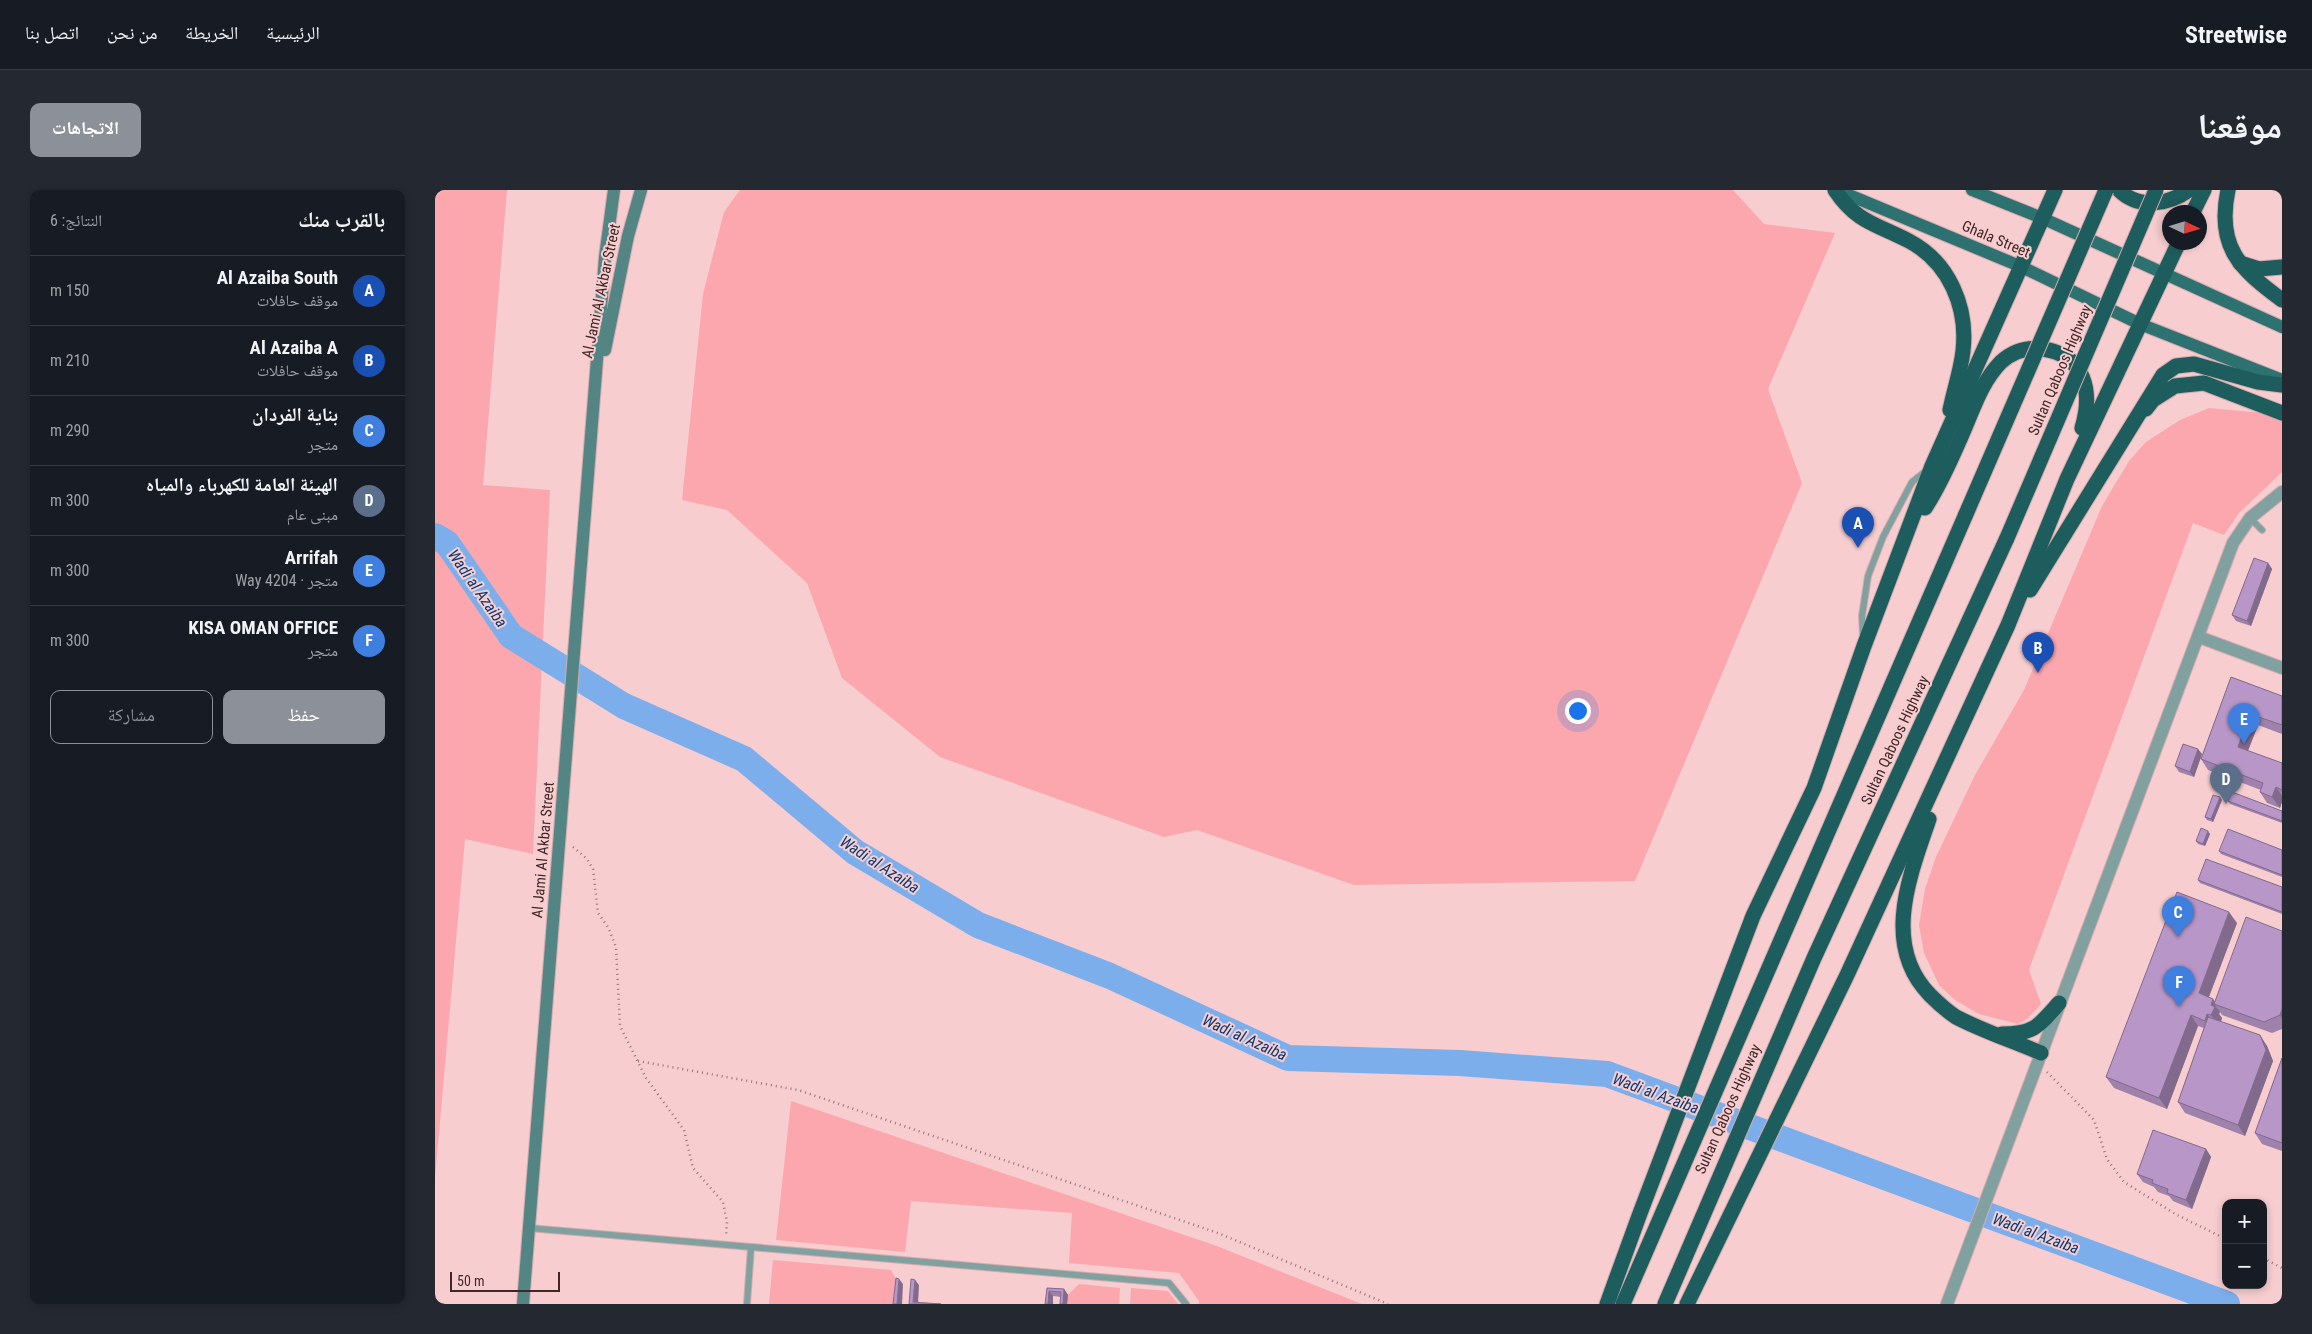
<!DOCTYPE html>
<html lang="ar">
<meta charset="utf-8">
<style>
:root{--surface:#171b24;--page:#242831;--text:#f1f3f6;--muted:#9ea1a6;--line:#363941;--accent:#8c9099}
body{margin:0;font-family:"Roboto Condensed","Noto Naskh Arabic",sans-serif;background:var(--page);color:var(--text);direction:rtl}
.controls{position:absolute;right:15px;bottom:15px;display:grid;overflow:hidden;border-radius:10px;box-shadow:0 2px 8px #0003}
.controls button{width:45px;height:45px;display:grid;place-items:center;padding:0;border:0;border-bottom:1px solid var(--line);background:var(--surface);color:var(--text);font:25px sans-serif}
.compass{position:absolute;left:1727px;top:15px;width:45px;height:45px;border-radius:50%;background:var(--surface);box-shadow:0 2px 8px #0003;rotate:94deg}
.scale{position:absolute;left:15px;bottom:12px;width:110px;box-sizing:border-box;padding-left:5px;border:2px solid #412729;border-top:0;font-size:14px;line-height:18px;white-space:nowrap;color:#412729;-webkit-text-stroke:4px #f7cdcf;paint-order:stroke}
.you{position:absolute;left:1142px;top:520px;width:18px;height:18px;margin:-12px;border:4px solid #fff;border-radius:50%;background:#1a73e8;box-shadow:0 0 0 8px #1a73e833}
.badge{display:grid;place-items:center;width:32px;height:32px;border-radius:50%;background:var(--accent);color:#fff;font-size:16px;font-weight:700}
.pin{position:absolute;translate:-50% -41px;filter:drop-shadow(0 1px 2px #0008)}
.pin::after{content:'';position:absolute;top:26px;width:18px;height:15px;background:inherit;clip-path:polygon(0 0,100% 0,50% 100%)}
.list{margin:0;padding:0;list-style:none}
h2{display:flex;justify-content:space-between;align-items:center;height:65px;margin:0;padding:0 20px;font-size:21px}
h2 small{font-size:16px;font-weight:400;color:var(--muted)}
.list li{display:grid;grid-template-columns:32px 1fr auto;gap:15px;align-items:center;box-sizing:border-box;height:70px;padding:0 20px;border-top:1px solid var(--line)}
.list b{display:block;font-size:19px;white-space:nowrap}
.list p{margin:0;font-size:16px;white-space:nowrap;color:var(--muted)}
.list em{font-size:16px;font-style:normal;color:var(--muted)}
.actions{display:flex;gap:10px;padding:15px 20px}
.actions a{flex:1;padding:11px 0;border:1px solid var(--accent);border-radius:10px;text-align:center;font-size:18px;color:var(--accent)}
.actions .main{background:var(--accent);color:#fff}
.map{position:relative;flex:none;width:1847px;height:1114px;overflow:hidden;direction:ltr;border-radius:10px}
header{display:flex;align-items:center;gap:30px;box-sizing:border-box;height:70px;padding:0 25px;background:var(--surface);border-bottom:1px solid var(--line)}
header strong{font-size:24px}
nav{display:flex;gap:28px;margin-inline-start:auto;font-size:18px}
.intro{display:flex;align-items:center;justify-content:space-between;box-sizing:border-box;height:120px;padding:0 30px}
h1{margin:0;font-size:35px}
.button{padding:12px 22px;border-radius:10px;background:var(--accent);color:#fff;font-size:18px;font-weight:700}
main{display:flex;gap:30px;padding:0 30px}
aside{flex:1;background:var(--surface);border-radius:10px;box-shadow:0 2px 8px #0003}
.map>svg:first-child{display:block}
.green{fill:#fba7ad}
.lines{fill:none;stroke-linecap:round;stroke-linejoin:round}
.river{stroke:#7daeec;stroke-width:26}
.lane-casing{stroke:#d3acae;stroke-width:8}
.street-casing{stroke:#d3acae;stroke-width:14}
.secondary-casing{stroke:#d3acae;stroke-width:14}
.primary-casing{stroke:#d3acae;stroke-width:14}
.highway-casing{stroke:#d3acae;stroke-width:17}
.path{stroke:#967476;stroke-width:2.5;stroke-dasharray:1 4;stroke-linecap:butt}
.lane{stroke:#81a1a0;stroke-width:6}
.street{stroke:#81a1a0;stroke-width:12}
.secondary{stroke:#548585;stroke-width:12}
.primary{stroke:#2e7171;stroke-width:12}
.highway{stroke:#1e5d5d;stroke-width:15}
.highway-bridge-casing{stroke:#d3acae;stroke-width:17;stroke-linecap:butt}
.highway-bridge{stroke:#1e5d5d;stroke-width:15}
.wall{fill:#9e82ac}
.shaded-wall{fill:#816a8c}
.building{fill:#b897c8;stroke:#816a8c}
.labels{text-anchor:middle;stroke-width:4;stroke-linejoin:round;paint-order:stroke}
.street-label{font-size:15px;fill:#412729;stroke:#f7cdcf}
.water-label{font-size:16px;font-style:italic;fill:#083b73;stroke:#f7cdcf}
</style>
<header>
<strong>Streetwise</strong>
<nav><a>الرئيسية</a><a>الخريطة</a><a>من نحن</a><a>اتصل بنا</a></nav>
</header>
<div class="intro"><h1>موقعنا</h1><a class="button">الاتجاهات</a></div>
<main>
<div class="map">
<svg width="1847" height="1114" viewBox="0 0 1847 1114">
<rect width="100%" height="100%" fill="#f7cdcf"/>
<!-- green -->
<g class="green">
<path d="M0,0H72L48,295L115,300L98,664L30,649L0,988Z"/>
<path d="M305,0H1298L1329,34L1400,43L1333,199L1367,293L1200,691L919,695L762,640L729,647L505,567L407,488L372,393L292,320L247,310L268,104L289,22Z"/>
<path d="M1774,218L1828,223L1847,231V282L1804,323L1789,345L1758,333L1594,780L1606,814L1593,828L1583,834L1544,824L1520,810L1504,795L1489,763L1484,735L1490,699L1501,667L1540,585L1589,500L1667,316L1694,271L1711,252L1745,230Z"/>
<path d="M356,911L779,1055L927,1114H764V1111L744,1083L634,1073L637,1023L476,1011L470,1062L341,1050Z"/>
<path d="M338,1070L456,1080L464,1094L463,1114H334Z"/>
<path d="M644,1094L685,1098L684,1114H632L633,1105Z"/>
<path d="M696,1098L733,1101L743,1114H695Z"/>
</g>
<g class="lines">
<!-- river -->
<path class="river" d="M0,346L12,353L76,446L189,516L309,569L420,662L543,735L675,786L853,868L1025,873L1172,884L1792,1114"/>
<defs>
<g id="lane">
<path d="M1815,328L1827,340"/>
<path d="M1428,447L1427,426L1433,386L1448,347L1477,292L1492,280"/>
<path d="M94,1038L316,1057L312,1114"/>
<path d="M316,1057L734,1093L751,1114"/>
</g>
<g id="street">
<path d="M1764,447L1847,478"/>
<path d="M1512,1114L1798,353L1815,328L1847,302"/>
</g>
<g id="secondary">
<path d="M170,160L193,46L206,0"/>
<path d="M88,1114L170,67L179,0"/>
</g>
<g id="primary">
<path d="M1402,0L1587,77L1705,134L1847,190"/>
<path d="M1537,0L1607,28L1847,137"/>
</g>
<g id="highway">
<path d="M1400,0C1422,33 1442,34 1474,51C1514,72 1533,117 1528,161C1526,180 1519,200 1515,220"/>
<path d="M1684,0C1704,20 1734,14 1754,0"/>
<path d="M1793,0C1781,57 1805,79 1847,110"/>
<path d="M1758,22L1769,0"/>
<path d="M1805,73L1824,79L1847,77"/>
<path d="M1711,219L1718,210L1740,196L1769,193L1847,223"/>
<path d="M1490,318C1504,297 1515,272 1525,249C1537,223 1545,193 1566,172C1578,161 1592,157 1608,159C1650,165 1658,202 1647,238"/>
<path d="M1595,400L1728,185L1741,176L1759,174L1823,192L1847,195"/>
<path d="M1494,629C1475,685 1446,755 1495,805C1503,813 1512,821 1521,827C1548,841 1578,851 1606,863"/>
<path d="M1567,844C1599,844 1604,836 1624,813"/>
<path d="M1172,1114L1204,1026L1318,726L1379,598L1429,456L1497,276L1620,0"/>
<path d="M1188,1114L1531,324"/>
<path d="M1230,1114L1379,768L1572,348"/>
<path d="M1252,1114L1412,785L1573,435L1632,289L1744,52"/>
</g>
</defs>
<!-- lane casing -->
<use href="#lane" class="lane-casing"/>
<!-- street casing -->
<use href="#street" class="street-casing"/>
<!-- secondary casing -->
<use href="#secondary" class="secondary-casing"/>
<!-- primary casing -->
<use href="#primary" class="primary-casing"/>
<!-- highway casing -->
<use href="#highway" class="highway-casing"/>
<!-- path -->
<g class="path">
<path d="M138,657L152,669L158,679L163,723L173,737L181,757L185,836L211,888L249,940L258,978L288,1012L292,1032L291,1046"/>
<path d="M203,871L363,900L783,1043L953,1114"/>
<path d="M1612,882L1659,930L1672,969L1689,992L1742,1025L1791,1049"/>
<path d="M1828,1068L1847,1078"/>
</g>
<!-- lane -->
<use href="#lane" class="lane"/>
<!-- street -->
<use href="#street" class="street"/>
<!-- secondary -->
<use href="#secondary" class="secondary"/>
<!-- primary -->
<use href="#primary" class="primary"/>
<!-- highway -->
<use href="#highway" class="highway"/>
<defs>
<g id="highway-bridge">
<path d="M1531,324L1671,0"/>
<path d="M1572,348L1721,0"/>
</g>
</defs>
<!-- highway-bridge casing -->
<use href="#highway-bridge" class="highway-bridge-casing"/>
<!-- highway-bridge -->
<use href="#highway-bridge" class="highway-bridge"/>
</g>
<!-- wall -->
<g class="wall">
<path d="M1833,373L1837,379L1816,436L1801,431L1797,425Z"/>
<path d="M1796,487L1847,506V544L1823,535L1813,561L1847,573V612L1845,618L1832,613L1825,602L1826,600L1773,580L1766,569Z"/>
<path d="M1767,564L1759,587L1744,582L1740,576Z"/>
<path d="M1787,610L1778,632L1772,630L1770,627Z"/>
<path d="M1793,611L1847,621V633L1795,614Z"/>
<path d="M1775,644L1770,656L1763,654L1761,651Z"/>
<path d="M1847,660V687L1786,664L1784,661Z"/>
<path d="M1763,690L1847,697V724L1765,693Z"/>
<path d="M1802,733L1774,807L1778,809L1780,812L1847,741V839L1837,843L1787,825L1785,822L1784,824L1787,828L1786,832L1832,856L1838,871L1810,946L1750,923L1743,912L1769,838L1763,836L1732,919L1679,898L1671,887Z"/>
<path d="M1847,868V961L1827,954L1820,943Z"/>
<path d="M1771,959L1776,967L1757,1019L1738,1011L1734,1006L1723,1002L1719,997L1708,992L1702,984Z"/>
<path d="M612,1098L629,1099L633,1105L632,1114H625L626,1107L618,1106V1114H610Z"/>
</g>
<!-- shaded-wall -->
<g class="shaded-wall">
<path d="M1833,373L1837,379L1816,436L1812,431Z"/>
<path d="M1815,524L1823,535L1810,568L1803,557Z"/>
<path d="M1763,559L1767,564L1759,587L1755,582Z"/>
<path d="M1841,597L1847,606V612L1845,618L1837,607Z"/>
<path d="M1785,607L1787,610L1778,632L1776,629Z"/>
<path d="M1773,641L1775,644L1770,656L1768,654Z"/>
<path d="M1794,722L1802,733L1771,814L1764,803Z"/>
<path d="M1778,809L1782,815L1779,814L1785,822L1784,824L1787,828L1784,836L1776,825V815Z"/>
<path d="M1847,819V829L1845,825Z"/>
<path d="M1772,824L1780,835L1778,842L1770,831Z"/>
<path d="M1756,825L1763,836L1732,919L1724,908Z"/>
<path d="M1825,845L1832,856L1838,871L1810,946L1803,935Z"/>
<path d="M1771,959L1776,967L1757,1019L1751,1010Z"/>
<path d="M464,1089L468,1094L467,1114H462Z"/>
<path d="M480,1090L484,1095L483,1114L478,1112Z"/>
<path d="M629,1099L633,1105L632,1114H628Z"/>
<path d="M614,1101L618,1106V1114H613Z"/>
</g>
<!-- building -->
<g class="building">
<path d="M1819,368L1833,373L1812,431L1797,425Z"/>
<path d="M1796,487L1847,506V535L1815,524L1803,557L1847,573V600L1841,597L1837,607L1825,602L1828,593L1766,569Z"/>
<path d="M1748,554L1763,559L1755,582L1740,576Z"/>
<path d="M1797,602L1847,621V631L1793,611Z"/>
<path d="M1778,605L1785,607L1776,629L1770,627Z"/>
<path d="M1766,638L1773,641L1768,654L1761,651Z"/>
<path d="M1793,639L1847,660V685L1784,661Z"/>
<path d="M1771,669L1847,697V722L1763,690Z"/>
<path d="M1742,702L1794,722L1764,803L1778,809L1776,815L1780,817L1776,825L1772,824L1770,831L1756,825L1724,908L1671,887Z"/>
<path d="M1811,727L1847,741V819L1845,825L1829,832L1779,814Z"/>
<path d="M1773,827L1825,845L1831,860L1803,935L1743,912Z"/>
<path d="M1847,868V953L1820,943Z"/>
<path d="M1718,940L1771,959L1751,1010L1732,1003L1733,999L1717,993L1718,990L1702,984Z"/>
<path d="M461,1088L464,1089L462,1114H458Z"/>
<path d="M476,1089L480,1090L478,1112L506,1114H474Z"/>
<path d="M612,1098L629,1099L628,1114H625L626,1102L614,1101L613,1114H610Z"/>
</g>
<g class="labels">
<!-- street labels -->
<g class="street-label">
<text transform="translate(1561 49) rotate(23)" y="5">Ghala Street</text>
<text transform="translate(166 101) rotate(-78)" y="5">Al Jami Al Akbar Street</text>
<text transform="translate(1625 180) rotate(-67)" y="5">Sultan Qaboos Highway</text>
<text transform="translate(1460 550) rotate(-65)" y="5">Sultan Qaboos Highway</text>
<text transform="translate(108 660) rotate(-85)" y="5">Al Jami Al Akbar Street</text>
<text transform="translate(1293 919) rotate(-66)" y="5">Sultan Qaboos Highway</text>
</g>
<!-- water labels -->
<g class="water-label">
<text transform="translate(43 398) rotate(55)" y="6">Wadi al Azaiba</text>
<text transform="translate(445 674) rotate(33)" y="6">Wadi al Azaiba</text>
<text transform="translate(810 847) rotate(24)" y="6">Wadi al Azaiba</text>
<text transform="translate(1221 903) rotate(20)" y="6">Wadi al Azaiba</text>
<text transform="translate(1601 1043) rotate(20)" y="6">Wadi al Azaiba</text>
</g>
</g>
</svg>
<div class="controls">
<button>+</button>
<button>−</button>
</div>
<svg class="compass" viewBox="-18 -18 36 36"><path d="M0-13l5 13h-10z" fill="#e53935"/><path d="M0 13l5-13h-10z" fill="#9ea1a6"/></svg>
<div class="scale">50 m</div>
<div class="you"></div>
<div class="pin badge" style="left:1423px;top:358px;background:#1a4fb4">A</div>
<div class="pin badge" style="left:1603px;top:483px;background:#1a4fb4">B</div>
<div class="pin badge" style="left:1743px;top:747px;background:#3f7fe0">C</div>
<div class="pin badge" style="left:1791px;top:614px;background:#5c6f8a">D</div>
<div class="pin badge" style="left:1809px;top:554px;background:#3f7fe0">E</div>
<div class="pin badge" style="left:1744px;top:817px;background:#3f7fe0">F</div>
</div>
<aside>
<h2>بالقرب منك<small>النتائج: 6</small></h2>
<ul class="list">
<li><span class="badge" style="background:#1a4fb4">A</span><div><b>Al Azaiba South</b><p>موقف حافلات</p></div><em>150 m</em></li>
<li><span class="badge" style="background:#1a4fb4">B</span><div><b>Al Azaiba A</b><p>موقف حافلات</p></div><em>210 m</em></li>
<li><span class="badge" style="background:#3f7fe0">C</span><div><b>بناية الفردان</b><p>متجر</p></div><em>290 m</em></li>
<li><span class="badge" style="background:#5c6f8a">D</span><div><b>الهيئة العامة للكهرباء والمياه</b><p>مبنى عام</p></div><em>300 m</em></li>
<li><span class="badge" style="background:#3f7fe0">E</span><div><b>Arrifah</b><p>متجر · Way 4204</p></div><em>300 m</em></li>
<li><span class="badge" style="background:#3f7fe0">F</span><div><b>KISA OMAN OFFICE</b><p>متجر</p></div><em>300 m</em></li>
</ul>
<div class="actions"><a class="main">حفظ</a><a>مشاركة</a></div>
</aside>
</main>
